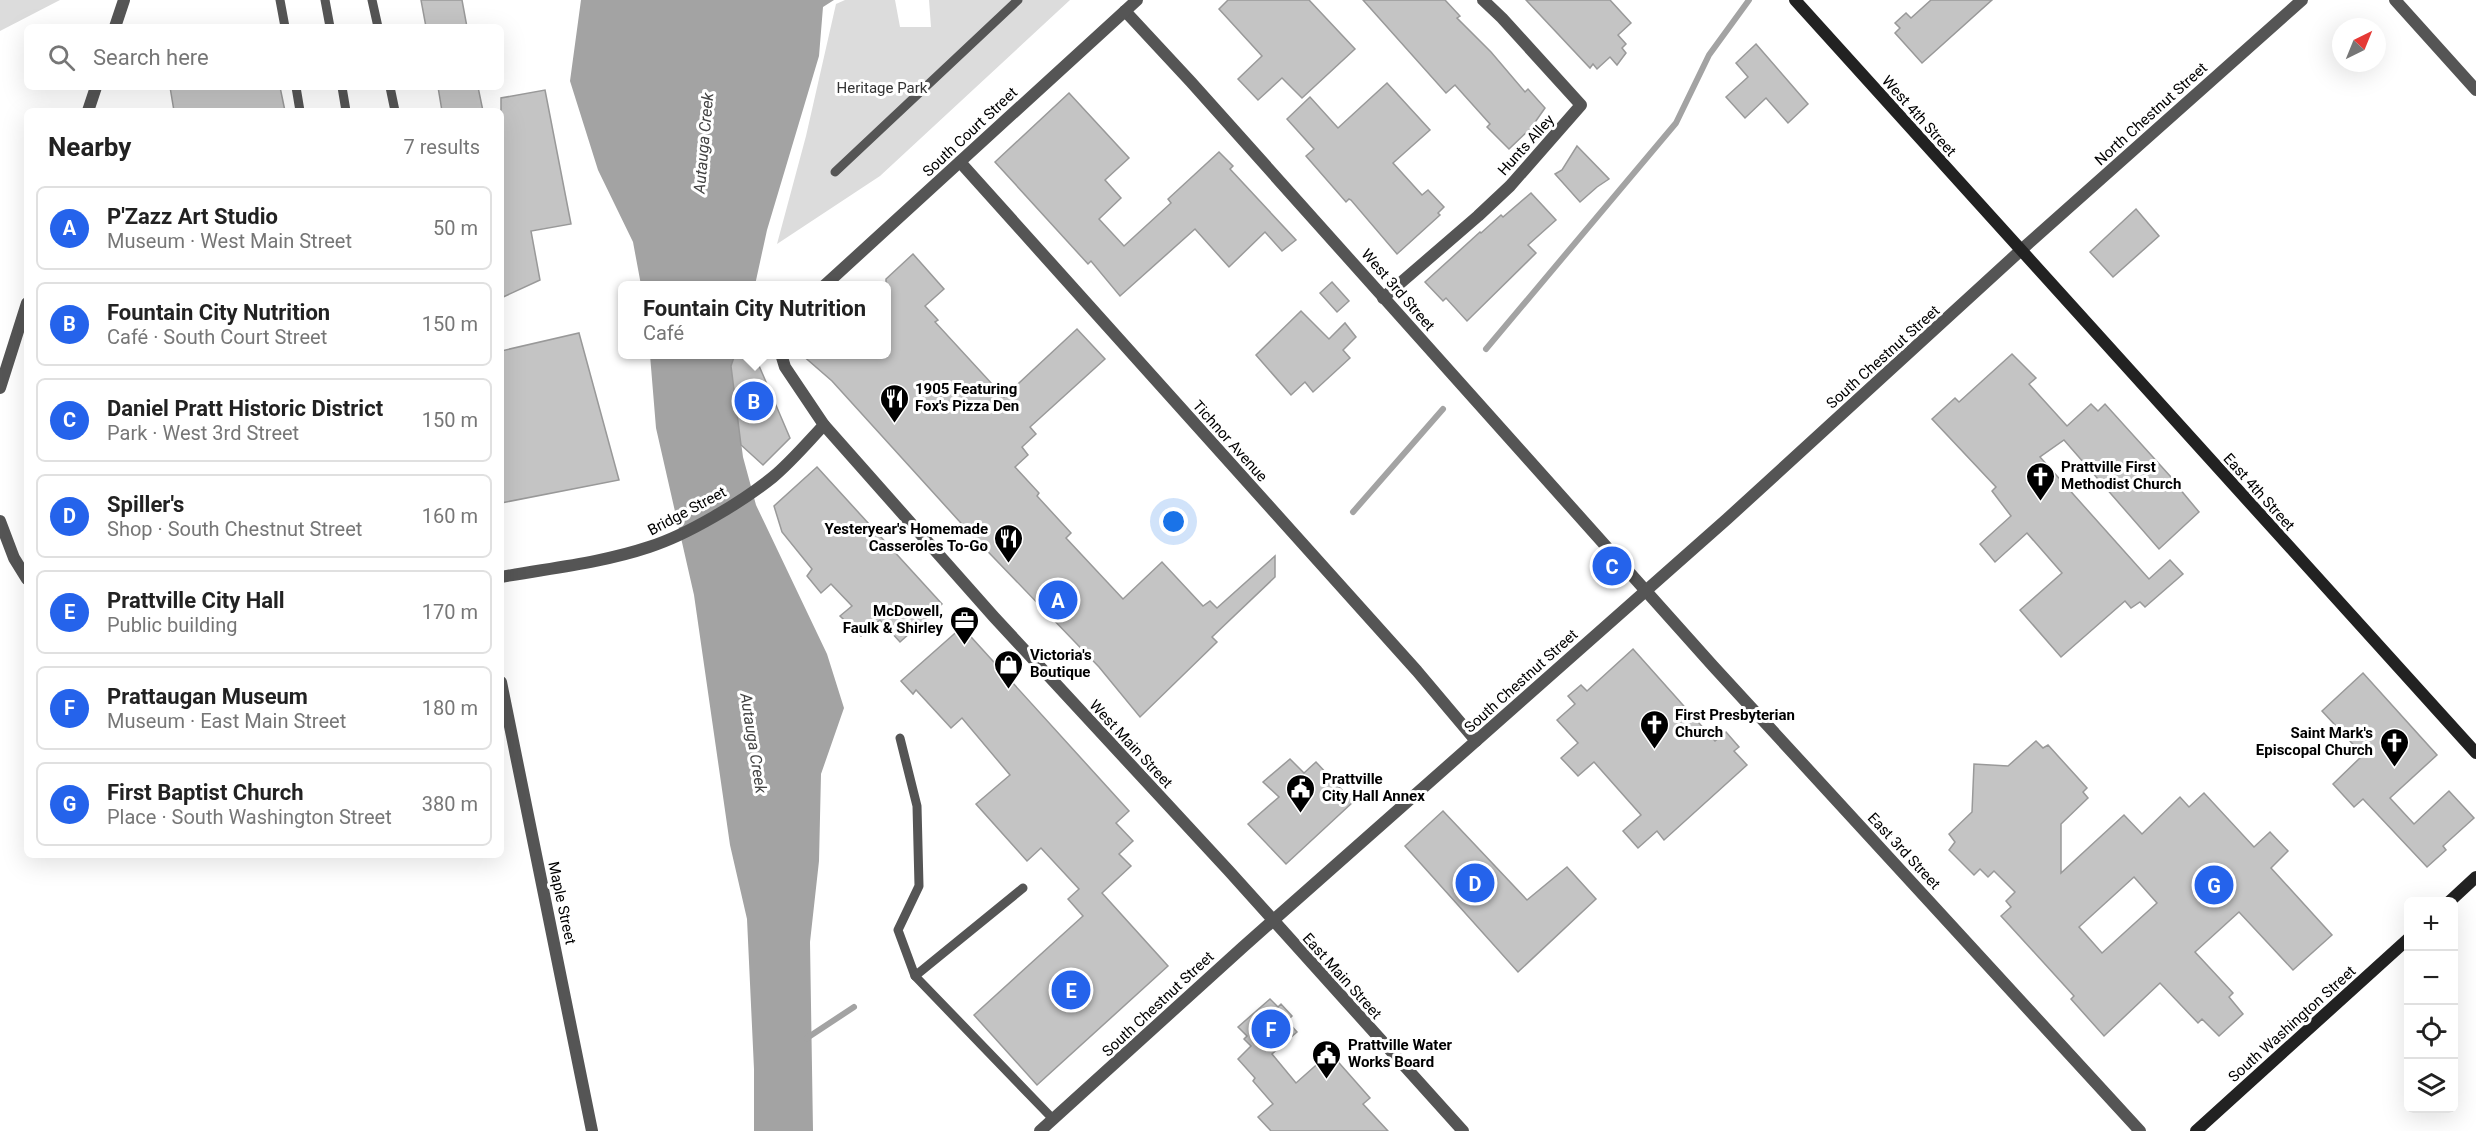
<!DOCTYPE html>
<meta charset="utf-8">
<style>
:root{--surface:#fff;--page:#f6f6f6;--text:#222;--muted:#767676;--line:#e0e0e0;--accent:#2563eb}
body{margin:0;font-family:Roboto,sans-serif;background:var(--page);color:var(--text)}
.controls{position:absolute;right:18px;bottom:18px;display:grid;overflow:hidden;border-radius:9px;box-shadow:0 6px 24px #0002}
.controls button{width:54px;height:54px;display:grid;place-items:center;padding:0;border:0;border-bottom:2px solid var(--line);background:var(--surface);color:var(--text);font:30px sans-serif}
.compass{position:absolute;left:2332px;top:18px;width:54px;height:54px;border-radius:50%;background:var(--surface);box-shadow:0 6px 24px #0002;rotate:43deg}
.you{position:absolute;left:1174px;top:522px;width:21px;height:21px;margin:-15px;border:4px solid #fff;border-radius:50%;background:#1a73e8;box-shadow:0 0 0 9px #1a73e833}
.badge{display:grid;place-items:center;width:39px;height:39px;border-radius:50%;background:var(--accent);color:#fff;font-size:20px;font-weight:700}
.pin{position:absolute;translate:-50% -50%;border:3px solid #fff;box-shadow:0 2px 6px #0006}
.popup{position:absolute;left:618px;top:281px;width:273px;height:78px;box-sizing:border-box;display:grid;place-content:center;border-radius:9px;background:var(--surface);filter:drop-shadow(0 2px 4px #0005);font-size:20px;white-space:nowrap;color:var(--muted)}
.popup b{font-size:22px;color:var(--text)}
.popup::after{content:'';position:absolute;left:50%;top:100%;margin-left:-12px;border:12px solid transparent;border-top-color:var(--surface)}
.list{margin:0;padding:0;list-style:none}
h2{display:flex;justify-content:space-between;align-items:center;height:78px;margin:0;padding:0 24px;font-size:26px}
h2 small{font-size:20px;font-weight:400;color:var(--muted)}
.list li{display:grid;grid-template-columns:39px 1fr auto;gap:18px;align-items:center;box-sizing:border-box;height:84px;margin:0 12px 12px;padding:0 12px;border:2px solid var(--line);border-radius:9px}
.list b{display:block;font-size:22px;white-space:nowrap}
.list p{margin:0;font-size:20px;white-space:nowrap;color:var(--muted)}
.list em{font-size:20px;font-style:normal;color:var(--muted)}
.icon{flex:none;width:33px;height:33px;fill:none;stroke:currentColor;stroke-width:2;stroke-linecap:round;stroke-linejoin:round}
.map{position:relative;flex:none;width:2476px;height:1131px;overflow:hidden}
.search{position:absolute;background:var(--surface);box-shadow:0 6px 24px #0002;left:24px;top:24px;width:480px;height:66px;display:flex;align-items:center;gap:15px;box-sizing:border-box;padding:0 21px;border-radius:9px;color:var(--muted);font-size:22px}
.panel{position:absolute;background:var(--surface);box-shadow:0 6px 24px #0002;left:24px;top:108px;width:480px;height:750px;border-radius:9px}
.map>svg:first-child{display:block}
.green{fill:#dcdcdc}
.water{fill:#a3a3a3}
.lines{fill:none;stroke-linecap:round;stroke-linejoin:round}
.stream{stroke:#a3a3a3;stroke-width:6}
.building{fill:#c4c4c4;stroke:#999;stroke-width:1.5;fill-rule:evenodd}
.service{stroke:#555;stroke-width:9}
.minor{stroke:#555;stroke-width:12}
.secondary{stroke:#222;stroke-width:12}
.labels{text-anchor:middle;stroke-width:6;stroke-linejoin:round;paint-order:stroke}
.park-label{font-size:15px;fill:#333;stroke:#fff}
.street-label{font-size:15px;fill:#000;stroke:#fff}
.poi-label{font-size:15px;font-weight:bold;fill:#000;stroke:#fff;text-anchor:start}
.water-label{font-size:16px;font-style:italic;fill:#444;stroke:#fff}
</style>
<div class="map">
<svg width="2476" height="1131" viewBox="0 0 2476 1131">
<rect width="100%" height="100%" fill="#fff"/>
<!-- green -->
<g class="green">
<path d="M0,0H60L0,31Z"/>
<path d="M845,0H895L900,27H931L929,0H1070L880,176L777,244L806,136L836,4Z"/>
</g>
<!-- water -->
<g class="water">
<path d="M581,0H834L823,7L819,56L767,230L755,285H641L633,242L598,170L570,81Z"/>
<path d="M650,355H735L731,366L743,457L756,505L827,654L844,708L821,774L819,861L810,942L813,1131H754V1069L747,919L730,845L694,595L656,428Z"/>
</g>
<g class="lines">
<!-- stream -->
<g class="stream">
<path d="M1486,349L1676,123L1709,55L1749,0"/>
<path d="M1353,512L1443,409"/>
<path d="M807,1038L854,1007"/>
</g>
</g>
<!-- building -->
<g class="building">
<path d="M421,0H462L467,27H426Z"/>
<path d="M1228,0H1309L1355,49L1302,98L1282,78L1258,100L1238,79L1262,56L1219,9Z"/>
<path d="M1363,0H1445L1460,16L1457,18L1491,52L1525,92L1528,89L1545,108L1531,128L1509,149L1487,127L1490,124L1455,85L1446,93Z"/>
<path d="M1526,0H1610L1631,23L1618,35L1626,44L1622,48L1626,53L1617,65L1610,57L1597,69L1593,64L1590,68Z"/>
<path d="M1931,0H1992L1922,63L1895,33L1900,28L1895,23L1906,13L1911,18Z"/>
<path d="M1756,44L1808,104L1788,123L1766,98L1745,118L1726,97L1748,77L1736,63Z"/>
<path d="M1387,83L1430,130L1393,163L1422,195L1428,190L1444,207L1438,213L1440,215L1397,254L1351,200L1349,199L1346,202L1306,156L1314,149L1287,119L1310,97L1338,128Z"/>
<path d="M170,87H280L285,111H174Z"/>
<path d="M438,87H478L483,111H442Z"/>
<path d="M545,90L571,224L531,231L540,280L501,298V98Z"/>
<path d="M1069,93L1129,158L1105,180L1121,198L1099,219L1124,246L1171,203L1168,199L1219,152L1233,166L1230,169L1296,240L1282,251L1265,232L1229,267L1195,229L1120,296L1091,261L1088,264L995,162Z"/>
<path d="M1577,146L1609,179L1597,187L1580,202L1555,174L1562,170Z"/>
<path d="M1531,193L1556,220L1528,245L1536,253L1467,321L1446,298L1443,301L1425,282L1480,232L1481,233L1501,215L1503,217Z"/>
<path d="M2136,209L2159,236L2113,277L2090,252Z"/>
<path d="M913,254L944,289L925,306L938,320L935,322L1004,397L1077,329L1105,359L1030,427L1036,434L1022,447L1028,455L1015,467L1039,493L1037,496L1071,533L1066,538L1123,599L1162,562L1203,606L1210,601L1217,608L1275,556V577L1212,637L1217,642L1140,717L1099,667L970,533L832,381L801,354H886V279Z"/>
<path d="M1332,282L1349,301L1337,312L1320,293Z"/>
<path d="M1301,311L1329,339L1345,323L1356,337L1343,350L1350,358L1313,392L1305,382L1291,395L1256,355Z"/>
<path d="M579,333L619,480L501,503V351Z"/>
<path d="M735,354H754L790,438L763,465L741,445L731,366Z"/>
<path d="M2012,354L2036,378L2029,384L2067,426L2091,404L2098,411L2105,404L2180,487L2179,488L2199,512L2159,549L2064,440L2040,457L2149,579L2170,560L2183,574L2145,607L2140,602L2131,608L2125,601L2061,657L2020,610L2062,573L2027,533L1995,562L1980,544L2011,516L1992,491L1996,487L1932,419L1955,398L1959,402Z"/>
<path d="M817,467L942,604L900,642L880,620L861,636L840,616L852,606L831,584L821,593L807,576L812,569L782,532L774,506Z"/>
<path d="M962,627L1129,811L1116,823L1133,841L1119,854L1131,866L1102,893L1168,966L1037,1085L974,1015L1083,916L1068,899L1079,889L1041,848L1027,861L976,804L1010,775L962,718L951,728L916,690L913,694L901,681Z"/>
<path d="M1633,649L1715,741L1726,732L1739,747L1734,751L1747,765L1664,840L1657,831L1638,848L1623,831L1641,815L1594,762L1578,776L1561,758L1578,743L1557,720L1575,704L1568,696L1581,685L1587,691Z"/>
<path d="M2363,673L2437,755L2390,798L2414,824L2449,791L2474,818L2443,846L2446,850L2427,867L2363,799L2354,807L2333,784L2363,755L2322,711Z"/>
<path d="M2036,741L2043,748L2048,745L2087,788L2083,792L2088,798L2061,824V873L2124,815L2142,834L2180,797L2189,807L2204,793L2254,847L2270,832L2288,851L2271,868L2332,935L2293,970L2239,912L2195,952L2233,993L2229,997L2243,1014L2219,1036L2202,1019L2198,1023L2160,983L2104,1036L2071,999L2074,996L2001,916L2011,907L2006,901L2015,892L1994,871L1988,877L1980,869L1974,875L1949,850L1955,842L1949,834L1972,812L1974,764L2008,766ZM2134,877L2157,903L2102,953L2079,927Z"/>
<path d="M1290,759L1304,773L1316,762L1353,802L1286,864L1248,824L1279,797L1263,782Z"/>
<path d="M1443,811L1527,900L1567,867L1596,899L1518,972L1405,846Z"/>
<path d="M1270,999L1278,1007L1281,1004L1292,1016L1287,1021L1297,1032L1272,1054L1296,1083L1323,1059L1326,1062L1333,1056L1370,1098L1363,1104L1388,1131H1271L1258,1117L1273,1104L1253,1081L1255,1078L1238,1059L1251,1046L1244,1039L1247,1036L1238,1027Z"/>
</g>
<g class="lines">
<!-- service -->
<g class="service">
<path d="M280,0L285,27"/>
<path d="M325,0L330,27"/>
<path d="M372,0L378,27"/>
<path d="M296,87L300,111"/>
<path d="M342,87L346,111"/>
<path d="M390,87L395,111"/>
<path d="M835,172L1018,0"/>
<path d="M900,738L917,806L919,886L898,930L915,976L1053,1119"/>
<path d="M915,976L1023,888"/>
</g>
<!-- minor -->
<g class="minor">
<path d="M2395,0L2476,90"/>
<path d="M1125,11L1191,82L1713,666L2140,1131"/>
<path d="M115,27L124,0"/>
<path d="M88,111L96,87"/>
<path d="M960,162L1417,671L1476,741"/>
<path d="M824,286L1137,0"/>
<path d="M1383,298L1478,216L1510,186L1581,105L1502,18L1483,0"/>
<path d="M781,354L785,367L824,425L994,617L1229,871L1463,1131"/>
<path d="M0,388L27,303"/>
<path d="M0,521L14,558L27,579"/>
<path d="M501,577C550,568 601,563 649,547C687,535 742,502 773,477C791,462 807,443 824,425"/>
<path d="M501,682L592,1131"/>
<path d="M1040,1131L1243,947L1727,519L2020,251L2302,0"/>
</g>
<!-- secondary -->
<g class="secondary">
<path d="M1795,0L2476,753"/>
<path d="M2449,902L2476,877"/>
<path d="M2196,1131L2408,939"/>
</g>
</g>
<!-- icons -->
<defs>
<symbol id="restaurant-pin" viewBox="-11 -11 22 30"><path d="M0 17L-7.5 6A9.5 9.5 0 1 1 7.5 6Z" fill="#000" stroke="#fff"/><path d="M-5-6h1v4h1v-4h1v4h1v-4h1v5L-1.5 .5V6h-2V.5L-5-1ZM5-6V6H3V1.5H1.5Q1.5-4 5-6Z" fill="#fff"/></symbol>
<symbol id="church-pin" viewBox="-11 -11 22 30"><path d="M0 17L-7.5 6A9.5 9.5 0 1 1 7.5 6Z" fill="#000" stroke="#fff"/><path d="M-1.2-6h2.4v3.5h3.3v2.4h-3.3V6h-2.4V-.1h-3.3v-2.4h3.3Z" fill="#fff"/></symbol>
<symbol id="office-pin" viewBox="-11 -11 22 30"><path d="M0 17L-7.5 6A9.5 9.5 0 1 1 7.5 6Z" fill="#000" stroke="#fff"/><path d="M-6-3h4V-5.5h4V-3h4V5H-6ZM-1-4.5V-3h2v-1.5ZM-6 0V1H6V0Z" fill="#fff"/></symbol>
<symbol id="shop-pin" viewBox="-11 -11 22 30"><path d="M0 17L-7.5 6A9.5 9.5 0 1 1 7.5 6Z" fill="#000" stroke="#fff"/><path d="M-5-2.5h2.3a2.7 3.5 0 0 1 5.4 0H5L5.5 6h-11ZM-1.5-2.5h3a1.5 2.3 0 0 0-3 0Z" fill="#fff"/></symbol>
<symbol id="civic-pin" viewBox="-11 -11 22 30"><path d="M0 17L-7.5 6A9.5 9.5 0 1 1 7.5 6Z" fill="#000" stroke="#fff"/><path d="M-.6-6.5H3V-4.5H.6V-3L4-1V1h2V6H-6V1h2V-1L-.6-3ZM-1.2 2.5V6h2.4V2.5Z" fill="#fff"/></symbol>
</defs>
<g fill-rule="evenodd">
<use href="#restaurant-pin" x="878" y="382" width="33" height="45"/>
<use href="#church-pin" x="2024" y="460" width="33" height="45"/>
<use href="#restaurant-pin" x="992" y="522" width="33" height="45"/>
<use href="#office-pin" x="948" y="604" width="33" height="45"/>
<use href="#shop-pin" x="992" y="648" width="33" height="45"/>
<use href="#church-pin" x="1638" y="708" width="33" height="45"/>
<use href="#church-pin" x="2378" y="726" width="33" height="45"/>
<use href="#civic-pin" x="1284" y="772" width="33" height="45"/>
<use href="#civic-pin" x="1310" y="1038" width="33" height="45"/>
</g>
<g class="labels">
<!-- park labels -->
<g class="park-label">
<text x="882" y="93">Heritage Park</text>
</g>
<!-- street labels -->
<g class="street-label">
<text transform="translate(2151 114) rotate(-42)" y="5">North Chestnut Street</text>
<text transform="translate(1919 116) rotate(48)" y="5">West 4th Street</text>
<text transform="translate(970 132) rotate(-43)" y="5">South Court Street</text>
<text transform="translate(1526 145) rotate(-48)" y="5">Hunts Alley</text>
<text transform="translate(1398 290) rotate(49)" y="5">West 3rd Street</text>
<text transform="translate(1883 357) rotate(-42)" y="5">South Chestnut Street</text>
<text transform="translate(1230 441) rotate(48)" y="5">Tichnor Avenue</text>
<text transform="translate(2259 492) rotate(48)" y="5">East 4th Street</text>
<text transform="translate(687 511) rotate(-28)" y="5">Bridge Street</text>
<text transform="translate(1521 681) rotate(-42)" y="5">South Chestnut Street</text>
<text transform="translate(1131 744) rotate(47)" y="5">West Main Street</text>
<text transform="translate(1904 851) rotate(47)" y="5">East 3rd Street</text>
<text transform="translate(562 903) rotate(78)" y="5">Maple Street</text>
<text transform="translate(1342 976) rotate(48)" y="5">East Main Street</text>
<text transform="translate(1158 1004) rotate(-43)" y="5">South Chestnut Street</text>
<text transform="translate(2292 1024) rotate(-42)" y="5">South Washington Street</text>
</g>
<!-- poi labels -->
<g class="poi-label">
<text x="915" y="394">1905 Featuring<tspan x="915" dy="17">Fox's Pizza Den</tspan></text>
<text x="2061" y="472">Prattville First<tspan x="2061" dy="17">Methodist Church</tspan></text>
<text x="988" y="534" text-anchor="end">Yesteryear's Homemade<tspan x="988" dy="17">Casseroles To-Go</tspan></text>
<text x="943" y="616" text-anchor="end">McDowell,<tspan x="943" dy="17">Faulk &amp; Shirley</tspan></text>
<text x="1030" y="660">Victoria's<tspan x="1030" dy="17">Boutique</tspan></text>
<text x="1675" y="720">First Presbyterian<tspan x="1675" dy="17">Church</tspan></text>
<text x="2373" y="738" text-anchor="end">Saint Mark's<tspan x="2373" dy="17">Episcopal Church</tspan></text>
<text x="1322" y="784">Prattville<tspan x="1322" dy="17">City Hall Annex</tspan></text>
<text x="1348" y="1050">Prattville Water<tspan x="1348" dy="17">Works Board</tspan></text>
</g>
<!-- water labels -->
<g class="water-label">
<text transform="translate(703 143) rotate(-85)" y="6">Autauga Creek</text>
<text transform="translate(754 743) rotate(81)" y="6">Autauga Creek</text>
</g>
</g>
</svg>
<div class="controls">
<button>+</button>
<button>−</button>
<button><svg class="icon" aria-label="locate" viewBox="0 0 24 24"><circle cx="12" cy="12" r="6"/><path d="M12 2v4M12 18v4M2 12h4M18 12h4"/></svg></button>
<button><svg class="icon" aria-label="layers" viewBox="0 0 24 24"><path d="M12 4l9 5-9 5-9-5zM3 14l9 5 9-5"/></svg></button>
</div>
<svg class="compass" viewBox="-18 -18 36 36"><path d="M0-13l5 13h-10z" fill="#e53935"/><path d="M0 13l5-13h-10z" fill="#767676"/></svg>
<div class="you"></div>
<div class="pin badge" style="left:1058px;top:600px">A</div>
<div class="pin badge" style="left:754px;top:401px">B</div>
<div class="popup"><b>Fountain City Nutrition</b>Café</div>
<div class="pin badge" style="left:1612px;top:566px">C</div>
<div class="pin badge" style="left:1475px;top:883px">D</div>
<div class="pin badge" style="left:1071px;top:990px">E</div>
<div class="pin badge" style="left:1271px;top:1029px">F</div>
<div class="pin badge" style="left:2214px;top:885px">G</div>
<div class="search"><svg class="icon" aria-label="search" viewBox="0 0 24 24"><circle cx="10" cy="10" r="6"/><path d="M15 15l6 6"/></svg>Search here</div>
<section class="panel">
<h2>Nearby<small>7 results</small></h2>
<ul class="list">
<li><span class="badge">A</span><div><b>P'Zazz Art Studio</b><p>Museum · West Main Street</p></div><em>50 m</em></li>
<li><span class="badge">B</span><div><b>Fountain City Nutrition</b><p>Café · South Court Street</p></div><em>150 m</em></li>
<li><span class="badge">C</span><div><b>Daniel Pratt Historic District</b><p>Park · West 3rd Street</p></div><em>150 m</em></li>
<li><span class="badge">D</span><div><b>Spiller's</b><p>Shop · South Chestnut Street</p></div><em>160 m</em></li>
<li><span class="badge">E</span><div><b>Prattville City Hall</b><p>Public building</p></div><em>170 m</em></li>
<li><span class="badge">F</span><div><b>Prattaugan Museum</b><p>Museum · East Main Street</p></div><em>180 m</em></li>
<li><span class="badge">G</span><div><b>First Baptist Church</b><p>Place · South Washington Street</p></div><em>380 m</em></li>
</ul>
</section>
</div>
